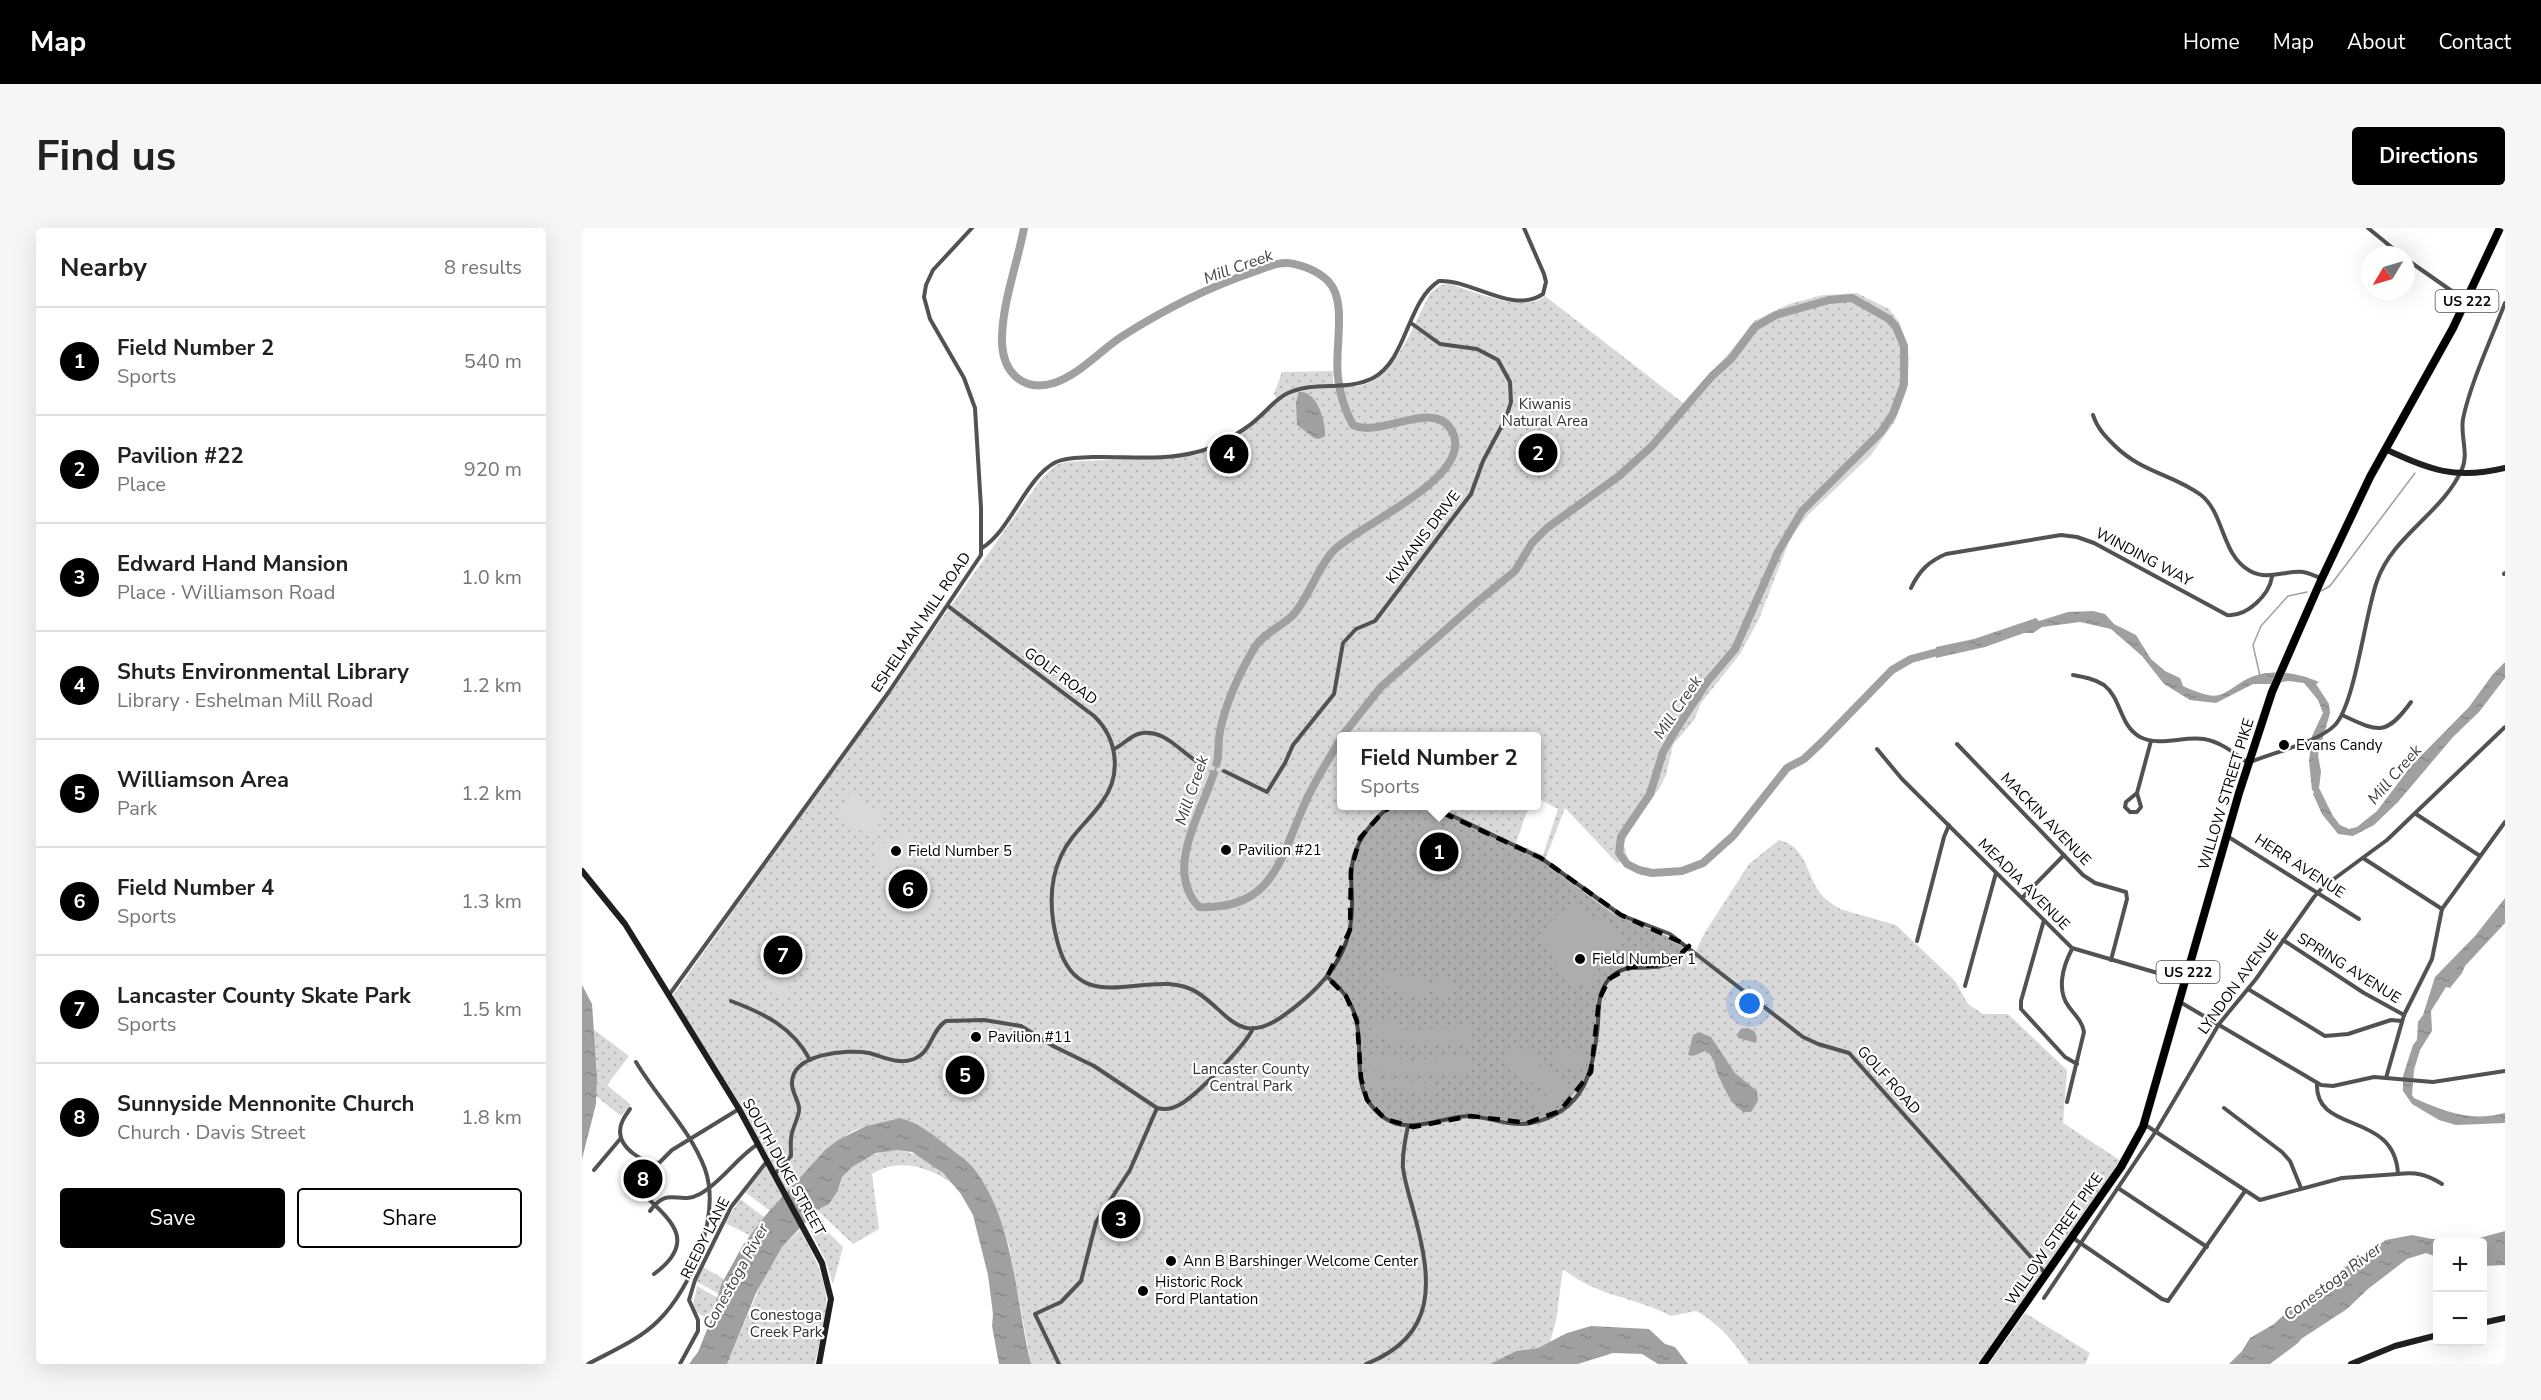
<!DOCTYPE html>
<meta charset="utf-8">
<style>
:root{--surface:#fff;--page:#f6f6f6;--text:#202124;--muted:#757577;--line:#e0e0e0;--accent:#000}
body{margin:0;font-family:"Nunito Sans",sans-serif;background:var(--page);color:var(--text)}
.controls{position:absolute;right:18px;bottom:18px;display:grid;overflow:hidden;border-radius:6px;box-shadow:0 6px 24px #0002}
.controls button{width:54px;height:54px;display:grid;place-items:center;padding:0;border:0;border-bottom:2px solid var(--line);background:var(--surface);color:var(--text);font:30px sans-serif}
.compass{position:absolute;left:1779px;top:18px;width:54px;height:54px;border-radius:50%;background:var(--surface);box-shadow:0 6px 24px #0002;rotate:232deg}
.you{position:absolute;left:1168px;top:776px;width:21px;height:21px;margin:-15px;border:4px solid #fff;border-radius:50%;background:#1a73e8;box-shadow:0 0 0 9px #1a73e833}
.badge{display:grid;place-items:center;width:39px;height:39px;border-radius:50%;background:var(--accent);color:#fff;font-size:20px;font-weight:700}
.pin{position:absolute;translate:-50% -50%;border:3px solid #fff;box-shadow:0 2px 6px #0006}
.popup{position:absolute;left:755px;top:504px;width:204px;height:78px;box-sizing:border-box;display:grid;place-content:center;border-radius:6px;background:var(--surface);filter:drop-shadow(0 2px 4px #0005);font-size:20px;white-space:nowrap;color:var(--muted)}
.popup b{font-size:22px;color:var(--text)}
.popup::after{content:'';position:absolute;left:50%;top:100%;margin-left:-12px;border:12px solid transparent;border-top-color:var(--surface)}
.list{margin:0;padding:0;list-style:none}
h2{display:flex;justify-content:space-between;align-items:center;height:78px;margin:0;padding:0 24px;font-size:26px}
h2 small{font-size:20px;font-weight:400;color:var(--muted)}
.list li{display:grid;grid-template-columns:39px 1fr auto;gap:18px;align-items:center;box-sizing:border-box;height:108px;padding:0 24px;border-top:2px solid var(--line)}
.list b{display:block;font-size:22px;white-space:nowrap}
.list p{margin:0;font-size:20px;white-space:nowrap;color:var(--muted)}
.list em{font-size:20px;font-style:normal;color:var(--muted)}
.actions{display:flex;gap:12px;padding:18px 24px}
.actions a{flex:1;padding:14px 0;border:2px solid var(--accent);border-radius:6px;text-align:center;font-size:21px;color:var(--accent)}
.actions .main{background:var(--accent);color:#fff}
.map{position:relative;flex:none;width:1923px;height:1136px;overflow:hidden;border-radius:6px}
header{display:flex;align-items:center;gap:36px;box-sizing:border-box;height:84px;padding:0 30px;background:var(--accent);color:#fff}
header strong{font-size:28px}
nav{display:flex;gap:33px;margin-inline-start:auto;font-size:21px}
.intro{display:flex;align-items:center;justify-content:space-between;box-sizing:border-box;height:144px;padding:0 36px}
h1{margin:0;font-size:42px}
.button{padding:15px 27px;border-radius:6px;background:var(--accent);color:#fff;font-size:21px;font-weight:700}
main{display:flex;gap:36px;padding:0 36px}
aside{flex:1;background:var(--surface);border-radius:6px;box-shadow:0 6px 24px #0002}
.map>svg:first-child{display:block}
.grass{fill:url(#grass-dots);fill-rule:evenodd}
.garden{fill:#d9d9d9}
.water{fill:url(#water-ripples)}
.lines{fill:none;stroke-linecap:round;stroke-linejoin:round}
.stream{stroke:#a0a0a0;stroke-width:1.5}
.river{stroke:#a0a0a0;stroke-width:8}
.street-tunnel{stroke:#d9d9d9;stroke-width:4;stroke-dasharray:4 2;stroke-linecap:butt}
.highway-casing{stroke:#dbdbdb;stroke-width:9}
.street{stroke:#525252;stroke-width:4}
.secondary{stroke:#1f1f1f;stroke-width:6}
.highway{stroke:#000;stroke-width:8}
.marked{fill:#000;fill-opacity:0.2;stroke:#000;stroke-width:4.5;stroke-dasharray:12 8;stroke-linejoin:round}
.poi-dot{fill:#000;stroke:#fff;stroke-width:2}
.labels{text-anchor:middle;stroke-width:4.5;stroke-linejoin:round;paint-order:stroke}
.shield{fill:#fff;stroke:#4c4c4c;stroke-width:1.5}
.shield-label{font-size:14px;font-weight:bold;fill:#000}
.park-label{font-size:15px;fill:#303030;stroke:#fff}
.street-label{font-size:15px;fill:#000;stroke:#fff}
.poi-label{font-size:15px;fill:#000;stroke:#fff;text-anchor:start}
.water-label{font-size:16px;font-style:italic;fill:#414141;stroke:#fff}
</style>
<header>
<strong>Map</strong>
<nav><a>Home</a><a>Map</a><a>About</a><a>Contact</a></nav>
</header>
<div class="intro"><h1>Find us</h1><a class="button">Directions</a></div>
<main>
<aside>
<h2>Nearby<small>8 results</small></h2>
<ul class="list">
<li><span class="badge">1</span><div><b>Field Number 2</b><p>Sports</p></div><em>540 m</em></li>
<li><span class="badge">2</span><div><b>Pavilion #22</b><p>Place</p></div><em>920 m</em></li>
<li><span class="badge">3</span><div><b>Edward Hand Mansion</b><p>Place · Williamson Road</p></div><em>1.0 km</em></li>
<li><span class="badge">4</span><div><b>Shuts Environmental Library</b><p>Library · Eshelman Mill Road</p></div><em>1.2 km</em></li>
<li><span class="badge">5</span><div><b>Williamson Area</b><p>Park</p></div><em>1.2 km</em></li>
<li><span class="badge">6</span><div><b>Field Number 4</b><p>Sports</p></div><em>1.3 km</em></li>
<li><span class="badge">7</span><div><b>Lancaster County Skate Park</b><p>Sports</p></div><em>1.5 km</em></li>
<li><span class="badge">8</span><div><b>Sunnyside Mennonite Church</b><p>Church · Davis Street</p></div><em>1.8 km</em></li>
</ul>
<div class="actions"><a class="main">Save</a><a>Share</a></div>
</aside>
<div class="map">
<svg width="1923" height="1136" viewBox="0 0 1923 1136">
<defs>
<pattern id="grass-dots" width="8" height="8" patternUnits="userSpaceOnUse" patternTransform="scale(1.5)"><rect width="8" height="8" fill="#d9d9d9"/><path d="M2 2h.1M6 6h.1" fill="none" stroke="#b8b8b8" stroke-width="1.8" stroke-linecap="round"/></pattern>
<pattern id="water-ripples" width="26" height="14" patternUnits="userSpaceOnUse" patternTransform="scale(1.5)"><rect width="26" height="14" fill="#a0a0a0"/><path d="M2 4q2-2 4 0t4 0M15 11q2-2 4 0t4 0" fill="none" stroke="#888"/></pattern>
</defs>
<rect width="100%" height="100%" fill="#fff"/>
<!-- grass -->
<g class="grass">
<path d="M867,56C891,63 943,86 963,68L1101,175L1148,124L1172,93L1207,76L1241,67L1275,65L1307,81L1317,94L1324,113L1327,131L1325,162L1313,193L1289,227L1226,287L1215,301L1207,314L1177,391L1158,426L1119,475L1112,492L1091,517L1084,547L1078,559L1044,609L1042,617L1046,631L1035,635L983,580L962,635L1031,686L1089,710L1112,727L1122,706L1167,636L1197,612C1223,618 1224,643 1236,662C1241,670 1250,676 1258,681L1314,697L1373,753L1386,776L1401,786H1426L1485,842L1481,895L1539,933L1397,1136H1167C1151,1113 1138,1096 1114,1083L1089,1088C1051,1068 1018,1070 981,1041L974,1093L968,1114L956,1120L934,1123L908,1136H449L427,1018L403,958L388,935L351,907L318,890L284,898L269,904L243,922L188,983L163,964L189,932L90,769L460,250L474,237L484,234L615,227L668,200L696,174L692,166L700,144L751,143V159C762,159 774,160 784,156C816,144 833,92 849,64L859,57ZM760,508H954L955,570L976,581L961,627L934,615L947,578H760Z"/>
<path d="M11,801L47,828L25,857L49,877L39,888L14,868L15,840Z"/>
<path d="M315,922C339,925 354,938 370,955C347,939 316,929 290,946L297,1001L271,1016L235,982C244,976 252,973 255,962C257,958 257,953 260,949C271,934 297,922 315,922Z"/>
<path d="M158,971L182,989L169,1008L143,995Z"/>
<path d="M230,988L261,1019L251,1056L243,1031L224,994Z"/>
<path d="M218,1002C235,1033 249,1059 243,1095C240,1109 235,1122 233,1136H145L182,1049L200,1019Z"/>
<path d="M121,1039L142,1051L137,1066L114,1053Z"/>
<path d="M115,1058L136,1070L129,1092L110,1082Z"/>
<path d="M1443,1085L1508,1125L1503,1136H1407Z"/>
</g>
<!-- garden -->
<g class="garden">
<path d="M268,565L303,587L289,609L254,587Z"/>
<path d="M846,595L884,607L887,617L864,646C839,650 831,627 834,607Z"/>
<path d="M326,602L339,625L303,645L290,622Z"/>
<path d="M324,648L335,649L358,680C337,697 312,694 295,673Z"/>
<path d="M995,679L1018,692L1041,712L1004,756H990L959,713C964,694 975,683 995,679Z"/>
<path d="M215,714L220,721L210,736L193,740L185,734V728L194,720L208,723Z"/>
<path d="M807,741L822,749L846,753V769L825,768L800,755Z"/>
<path d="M185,749L207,751L206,766L184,764Z"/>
<path d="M871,751L872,768L854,769L852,752Z"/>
<path d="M795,789L826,802L888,800L891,816C853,819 822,822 788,804Z"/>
<path d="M935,817L959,835L946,851L922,836Z"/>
<path d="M984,819L1004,831L996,847L972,833Z"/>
<path d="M789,827L829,832L888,829L889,845C855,846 821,851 788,842Z"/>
<path d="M962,837L988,858L978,870L950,854Z"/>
<path d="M788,847L817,854L852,855L853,863H829L787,856Z"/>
<path d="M954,861L971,873L960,884L946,874Z"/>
</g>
<!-- water -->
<g class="water">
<path d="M717,164C735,162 744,194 743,208L737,211L732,210L715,197L714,174Z"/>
<path d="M1511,383L1523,386L1532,396L1554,407L1569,431L1583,443L1598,450L1601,458C1610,462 1627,470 1637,467C1647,464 1655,456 1665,451C1686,440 1716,444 1737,454L1734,456L1747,476L1748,485L1736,527L1739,544L1737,560L1751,588L1758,597L1767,601L1775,599L1795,583L1829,538L1887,479L1911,446L1923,434V450L1897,484L1871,509L1816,574L1792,597L1771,608L1756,606L1740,586L1731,566L1732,564L1730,562L1727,533L1730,508L1741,485L1736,472L1722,455L1706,453L1689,456H1671L1634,475L1608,472L1582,456L1560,428L1529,401L1498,394L1460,399L1451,405H1442L1403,419L1354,430V419L1392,411L1454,390L1457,393L1486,384Z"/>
<path d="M1923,670V695L1883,738L1880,745L1868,760L1864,759L1849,783L1850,803L1838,822L1832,842L1830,867L1832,870C1864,884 1888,894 1923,885V895L1874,897L1857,892L1830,876L1821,863V848L1831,817L1835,812L1836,794L1841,787L1853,749L1893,708Z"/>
<path d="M0,757L10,776L15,848L14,876L0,931Z"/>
<path d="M1159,801L1166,800L1172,803L1175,809L1174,815L1156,810L1155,806Z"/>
<path d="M1117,804L1129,809L1153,845L1175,863L1176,873L1169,884H1161L1150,874L1142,860L1134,842L1132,833L1127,825L1123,823L1111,828L1106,827L1111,807Z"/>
<path d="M318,890C337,895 353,908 368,920C375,926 384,931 389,937C433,990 433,1073 449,1136H417L410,1098L411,1086L406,1047L391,987L379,966L361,945L330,924L315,922L294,925L270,939L260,949L255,964L247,976L235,982L200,1019L174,1065L145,1136H107L116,1124L130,1089L139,1057L161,1017L182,989L243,922L256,912L284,898Z"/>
<path d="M1923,1003V1037L1901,1038L1900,1014H1856L1855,1029L1844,1025L1825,1031L1786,1061L1765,1081L1719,1111L1716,1115L1688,1136H1647L1660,1123L1668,1110L1692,1096L1706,1083L1735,1066L1763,1039L1804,1012L1830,1007L1850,1011L1879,1010L1890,1012Z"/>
<path d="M1009,1098L1067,1101L1083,1116L1093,1119L1106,1136H1076L1060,1126L1031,1125L996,1136H908L934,1123L956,1120L985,1105Z"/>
</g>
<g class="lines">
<!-- stream -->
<g class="stream">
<path d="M1739,363L1748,358L1833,245"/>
<path d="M1678,448L1671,417L1679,398L1706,368L1725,364"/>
</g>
<!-- river -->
<g class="river">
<path d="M442,0C435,38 419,77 420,116C422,146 442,164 472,155C497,147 518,123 539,109C581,82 627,59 674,43C684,40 694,34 705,35C719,36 736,43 746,53C766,73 752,121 756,150C758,166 763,183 771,197C799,211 855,168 871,205C891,250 777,297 752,322C734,341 729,367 711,387C699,399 683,404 673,419C658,444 644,474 638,503C636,513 637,524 635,534C625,578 579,639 617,679C689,682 697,635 720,582C730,557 746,532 760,509"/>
<path d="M760,508L799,459L894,375L933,343L950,315L965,300L1037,248L1070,218L1130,148L1149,131L1173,99L1194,87L1247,72L1270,70L1307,91L1314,99L1322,118V156L1311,186L1299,204L1220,283L1196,324L1153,421L1125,454L1095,500L1081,524L1068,566L1039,609L1037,625L1045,636L1057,642L1070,645L1100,643L1121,635L1151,608L1205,540L1222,531L1240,514L1310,442L1329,431L1363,422"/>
</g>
<!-- street-tunnel -->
<path class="street-tunnel" d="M623,538L642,543"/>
<defs>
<path id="highway" d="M1401,1136L1539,939L1561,899L1657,565L1690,464L1740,350L1788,249L1871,100L1918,0"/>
</defs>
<!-- highway casing -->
<use href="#highway" class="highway-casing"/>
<!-- street -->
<g class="street">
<path d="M1786,0L1819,27"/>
<path d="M1824,31L1884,73"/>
<path d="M1511,187C1515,200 1523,208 1532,217C1560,245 1591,246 1619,267C1643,286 1639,327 1668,343C1687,353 1702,342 1721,344C1727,345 1733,348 1739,350"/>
<path d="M400,320C429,302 444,249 474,234C485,229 499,230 510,229C544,228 582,233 615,224C630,221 664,202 675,191C686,182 693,171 706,165C734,152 764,164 791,150C825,132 825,73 857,53C890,51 930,87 961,66L964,54L962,46L942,0"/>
<path d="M1922,346L1923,345"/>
<path d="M1329,360C1337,343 1347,333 1364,326L1479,307L1495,309L1512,315L1645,387C1665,389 1687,367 1690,349"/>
<path d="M366,378L512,488C536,511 540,547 520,574C507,593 489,606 479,628C466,656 468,687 476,716C498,796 570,735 616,765C647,785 657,819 701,788C732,766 760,739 768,700C771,683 770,668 769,651C768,620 785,597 808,578"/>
<path d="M1491,447C1502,449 1513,451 1522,457C1540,471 1537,497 1558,509C1578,519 1600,508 1622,511C1639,514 1652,525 1666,535C1689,525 1737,514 1753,497C1773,476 1783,386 1795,353C1811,307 1861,285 1880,241C1887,226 1878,207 1881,191C1888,156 1910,109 1923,75"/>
<path d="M1760,487C1795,503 1803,510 1829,474"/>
<path d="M1375,516L1501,647L1513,655L1544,664L1545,671L1529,732"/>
<path d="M532,521C541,517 547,509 556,506C584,498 601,529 623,538"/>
<path d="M1295,521L1320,551L1490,720L1603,753"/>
<path d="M642,543L685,564L703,535L711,517L752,466L761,415L774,401L793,393L889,266L901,233L924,190L929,174L928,154L916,132L895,121L858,116L829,95"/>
<path d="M1555,565L1544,574L1543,579L1548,584H1555L1559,579L1555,565L1569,513"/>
<path d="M850,578L959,630L1039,687L1088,706L1221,809L1236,816L1267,825L1464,1046"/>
<path d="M1834,586L1898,628"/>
<path d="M1645,608L1777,691"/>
<path d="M1781,630L1860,681"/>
<path d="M1440,670L1482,627"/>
<path d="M1462,692L1439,773V781L1483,829L1495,836"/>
<path d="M1701,712L1782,765L1822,787"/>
<path d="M1335,713L1362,609L1367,597"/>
<path d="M745,749C801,792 759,844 792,881C817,909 846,894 877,889C901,885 924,900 949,895C1003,884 1012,842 1016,795C1017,779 1016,764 1027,751C1044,732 1066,745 1086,736C1095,732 1101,724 1107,718"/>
<path d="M1383,758L1414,645"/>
<path d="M1666,761L1743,808L1766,806L1809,792L1820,793"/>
<path d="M87,767L306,465L399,327V280L393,180L382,150L348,91L342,69L344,57L351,42L390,0"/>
<path d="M149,773C181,785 211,799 228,832"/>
<path d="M1598,774L1739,857L1751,858L1792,849L1851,854L1923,843"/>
<path d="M1804,850L1822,787L1850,731L1860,681L1923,594"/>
<path d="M1485,874L1502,804C1500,793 1493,787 1487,779C1474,762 1481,738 1490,721"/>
<path d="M575,880C583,882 590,881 597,877C613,869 665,816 671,800"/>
<path d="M1642,880L1700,924L1708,933L1719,960"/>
<path d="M48,881C43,888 38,895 38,903C38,921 61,935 77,935"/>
<path d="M1562,896L1678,972L1760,950L1816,946C1813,882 1732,907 1735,855"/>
<path d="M12,942L39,910"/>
<path d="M193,946L209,928C209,920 208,912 210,905C212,897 216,890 217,883C218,873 210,866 210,856C209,825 266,821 287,825C302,829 317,837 332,831C350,824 349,802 364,793L402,792L439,798L471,818L512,838L575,880L548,942L514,994L499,1053L479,1074L453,1086L477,1136"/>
<path d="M1816,946C1834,944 1844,946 1860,956"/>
<path d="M1536,960L1625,1019"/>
<path d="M68,983C86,957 96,978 118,966C140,954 155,929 176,916"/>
<path d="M1491,1010L1580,1071L1586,1073L1663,963"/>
<path d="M72,1046C118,1012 87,991 57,962L56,956L90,922L157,881"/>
<path d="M1462,1070L1574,903L1637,796L1674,751L1732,669L1741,659L1805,612L1923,499"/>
<path d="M6,1136C30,1123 57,1112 76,1093C110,1060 139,987 123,941C108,901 76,871 54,834"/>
<path d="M98,1136L116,1103V1092L107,1072L113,1052L149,979L186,932"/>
<path d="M784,1136C856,1108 850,1053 833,989C829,973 823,956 821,940C820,926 823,912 826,898"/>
</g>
<!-- secondary -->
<g class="secondary">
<path d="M1803,221C1848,242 1873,252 1923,240"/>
<path d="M0,643L43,696L157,881L240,1035L249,1071L237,1136"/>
<path d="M1900,1095L1923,1090"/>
<path d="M1769,1136L1813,1118L1856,1107"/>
</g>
<!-- highway -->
<use href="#highway" class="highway"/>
</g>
<!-- marked area -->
<path class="marked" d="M824,568L959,630L1039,687L1107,718L1088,736L1048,739L1027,751L1017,772L1009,844L978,883L945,895L889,888L831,899L803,891L785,872L779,850L775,793L764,768L745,749L768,702L769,642L778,610L800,585Z"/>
<!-- markers -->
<g class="poi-dot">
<circle cx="1702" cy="517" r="6"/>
<circle cx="644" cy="622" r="6"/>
<circle cx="314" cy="623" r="6"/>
<circle cx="998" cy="731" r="6"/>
<circle cx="394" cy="809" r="6"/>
<circle cx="589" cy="1033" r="6"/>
<circle cx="561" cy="1063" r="6"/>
</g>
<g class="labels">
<!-- shield labels -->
<g class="shield">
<rect x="1853.5" y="62" width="63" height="22" rx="4.5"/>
<rect x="1574.5" y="733" width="63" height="22" rx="4.5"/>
</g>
<g class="shield-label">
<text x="1885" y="78">US 222</text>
<text x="1606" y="749">US 222</text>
</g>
<!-- park labels -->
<g class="park-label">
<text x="963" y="181">Kiwanis<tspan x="963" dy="17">Natural Area</tspan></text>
<text x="669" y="846">Lancaster County<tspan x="669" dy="17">Central Park</tspan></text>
<text x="204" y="1092">Conestoga<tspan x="204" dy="17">Creek Park</tspan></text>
</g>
<!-- street labels -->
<g class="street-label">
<text transform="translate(841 309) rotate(-53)" y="5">KIWANIS DRIVE</text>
<text transform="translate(1562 329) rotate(28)" y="5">WINDING WAY</text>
<text transform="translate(339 394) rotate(-56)" y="5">ESHELMAN MILL ROAD</text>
<text transform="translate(479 448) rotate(36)" y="5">GOLF ROAD</text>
<text transform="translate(1644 566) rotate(-73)" y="5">WILLOW STREET PIKE</text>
<text transform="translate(1464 591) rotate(46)" y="5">MACKIN AVENUE</text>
<text transform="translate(1718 638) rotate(33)" y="5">HERR AVENUE</text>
<text transform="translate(1442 656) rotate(45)" y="5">MEADIA AVENUE</text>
<text transform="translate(1767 740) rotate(32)" y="5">SPRING AVENUE</text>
<text transform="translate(1656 754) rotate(-54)" y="5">LYNDON AVENUE</text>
<text transform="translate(1307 852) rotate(48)" y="5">GOLF ROAD</text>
<text transform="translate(202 939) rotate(61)" y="5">SOUTH DUKE STREET</text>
<text transform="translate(123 1010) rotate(-63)" y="5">REEDY LANE</text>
<text transform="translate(1472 1011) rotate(-55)" y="5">WILLOW STREET PIKE</text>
</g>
<!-- poi labels -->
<g class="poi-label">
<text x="1714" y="522">Evans Candy</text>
<text x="656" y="627">Pavilion #21</text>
<text x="326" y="628">Field Number 5</text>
<text x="1010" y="736">Field Number 1</text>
<text x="406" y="814">Pavilion #11</text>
<text x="601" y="1038">Ann B Barshinger Welcome Center</text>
<text x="573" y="1059">Historic Rock<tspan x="573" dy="17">Ford Plantation</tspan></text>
</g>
<!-- water labels -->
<g class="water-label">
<text transform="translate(656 38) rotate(-20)" y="6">Mill Creek</text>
<text transform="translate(1095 479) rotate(-56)" y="6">Mill Creek</text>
<text transform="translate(1812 546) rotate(-49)" y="6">Mill Creek</text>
<text transform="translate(609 562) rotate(-71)" y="6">Mill Creek</text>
<text transform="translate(153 1048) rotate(-61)" y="6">Conestoga River</text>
<text transform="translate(1750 1053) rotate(-37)" y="6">Conestoga River</text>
</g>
</g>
</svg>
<div class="controls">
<button>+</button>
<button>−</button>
</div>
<svg class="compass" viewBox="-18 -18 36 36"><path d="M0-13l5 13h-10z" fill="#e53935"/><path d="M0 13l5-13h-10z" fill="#757577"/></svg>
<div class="you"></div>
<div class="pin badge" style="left:857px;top:624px">1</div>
<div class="popup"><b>Field Number 2</b>Sports</div>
<div class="pin badge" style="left:956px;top:225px">2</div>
<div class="pin badge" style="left:539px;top:991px">3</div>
<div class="pin badge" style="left:647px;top:226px">4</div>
<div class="pin badge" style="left:383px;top:847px">5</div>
<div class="pin badge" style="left:326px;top:661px">6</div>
<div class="pin badge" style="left:201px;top:727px">7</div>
<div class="pin badge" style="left:61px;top:951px">8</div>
</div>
</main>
